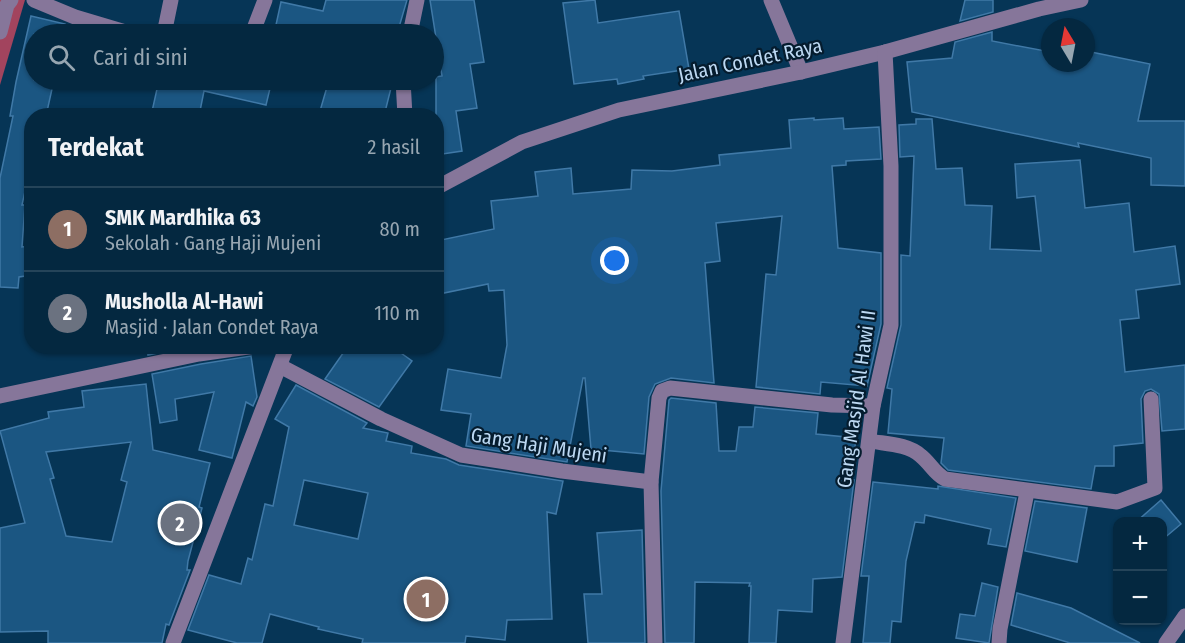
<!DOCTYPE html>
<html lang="id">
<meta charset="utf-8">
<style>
:root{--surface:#042840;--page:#12344b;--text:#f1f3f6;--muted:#97a6b1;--line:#254459;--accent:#95b2f1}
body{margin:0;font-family:"Fira Sans Condensed",sans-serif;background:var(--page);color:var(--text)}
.controls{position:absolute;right:18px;bottom:18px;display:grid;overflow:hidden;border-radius:12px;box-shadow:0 2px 4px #0004}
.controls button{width:54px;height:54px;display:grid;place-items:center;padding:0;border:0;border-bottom:2px solid var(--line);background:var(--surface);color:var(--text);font:30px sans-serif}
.compass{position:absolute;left:1041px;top:18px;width:54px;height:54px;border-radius:50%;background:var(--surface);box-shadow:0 2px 4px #0004;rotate:350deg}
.you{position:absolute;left:615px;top:261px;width:21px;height:21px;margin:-15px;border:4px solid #fff;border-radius:50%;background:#1a73e8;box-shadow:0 0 0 9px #1a73e833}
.badge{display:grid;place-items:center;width:39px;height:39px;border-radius:50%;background:var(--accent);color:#fff;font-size:20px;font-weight:700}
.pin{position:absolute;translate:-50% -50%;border:3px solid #fff;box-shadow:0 2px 6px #0006}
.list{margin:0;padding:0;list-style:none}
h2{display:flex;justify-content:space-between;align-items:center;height:78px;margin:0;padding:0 24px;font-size:26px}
h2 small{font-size:20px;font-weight:400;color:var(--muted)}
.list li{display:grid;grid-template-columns:39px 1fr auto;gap:18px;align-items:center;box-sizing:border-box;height:84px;padding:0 24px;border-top:2px solid var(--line)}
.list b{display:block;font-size:22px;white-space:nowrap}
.list p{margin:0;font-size:20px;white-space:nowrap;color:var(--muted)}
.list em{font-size:20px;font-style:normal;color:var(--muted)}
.icon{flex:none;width:33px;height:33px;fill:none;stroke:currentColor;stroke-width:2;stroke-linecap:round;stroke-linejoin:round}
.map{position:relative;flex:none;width:1185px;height:643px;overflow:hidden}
.search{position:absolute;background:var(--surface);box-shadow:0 2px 4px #0004;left:24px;top:24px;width:420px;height:66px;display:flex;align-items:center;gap:15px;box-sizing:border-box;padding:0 21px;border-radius:33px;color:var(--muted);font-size:22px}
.panel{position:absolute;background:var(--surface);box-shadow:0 2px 4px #0004;left:24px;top:108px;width:420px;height:246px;border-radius:24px}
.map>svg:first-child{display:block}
.forest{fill:#a2445e}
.building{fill:#1b5682;stroke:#4079a7;stroke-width:1.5;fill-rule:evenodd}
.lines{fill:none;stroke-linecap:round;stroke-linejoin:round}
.minor{stroke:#86769a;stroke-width:15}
.labels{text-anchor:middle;stroke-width:4.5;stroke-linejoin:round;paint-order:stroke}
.street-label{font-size:20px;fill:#bcd8f2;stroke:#051c2e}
</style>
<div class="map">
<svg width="1185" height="643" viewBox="0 0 1185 643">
<rect width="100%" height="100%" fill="#063556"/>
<!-- forest -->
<path class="forest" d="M0,0H25L0,85Z"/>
<!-- building -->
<g class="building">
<path d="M326,0H407L397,34H274L281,2L323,11Z"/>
<path d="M430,0H474L484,62L470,64L477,108L456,111L462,151L436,155V77L442,76Z"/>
<path d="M595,0L598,23L679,11L689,69L643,76L644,79L618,84L617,79L574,84L563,3Z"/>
<path d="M965,0H993V12L960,21Z"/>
<path d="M31,16L65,24L63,34H34V80H54L46,116H32V160L22,205H25L22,247L32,246V275L19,277L18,288L0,287V178L13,116H10L16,82Z"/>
<path d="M992,32V41L1045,51L1047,42L1050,43V63H1086V51L1150,64L1138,121H1185V186L1151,185V158L1078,143L1079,147L912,112L907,62L952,58L955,42Z"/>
<path d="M159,80H272L266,105L204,91L199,116H151Z"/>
<path d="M329,80H393L384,116H336L320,111Z"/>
<path d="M814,118V120L843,118L844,129L879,127L881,159L846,161V165L832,166L838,248L881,253V324L867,386L821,382L820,394L756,387L766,274L776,275L782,216L716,223L720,261L705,263L714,383L671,378L655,384L649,397L644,454L591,449L585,378H583L567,462L466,446L471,414L441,410L448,369L501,378L507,345L504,290L489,291L488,284L439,294L436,281V241L494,229L491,201L538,196L535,172L571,168L573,194L631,189L632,170L672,171L720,165L719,155L791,148L789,120Z"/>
<path d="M916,119H932L936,169L962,168L965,205L992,206L990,249L1041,251L1035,196L1017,198L1015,164L1080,160L1085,208L1129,203L1134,252L1175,246L1180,284L1136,290L1139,318L1120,320L1125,372L1185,365V429L1162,431L1159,394L1151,389L1145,391L1141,399L1143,443L1114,446V466H1095L1091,489L948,470L941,463L944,438L888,433L892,389L887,388L901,325V255L910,256L914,156L900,157L899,125L916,124Z"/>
<path d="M147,346H172V350L148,355Z"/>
<path d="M348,346H391L412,361L379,407L325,379Z"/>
<path d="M251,356L257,397L253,406L246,402L232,458L199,450L214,392L175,399L177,420L160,423L152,374L201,364Z"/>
<path d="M146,384L153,450L210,463L199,507L202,508L188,561L187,570H190L169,625L166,624L162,643H48V631L0,632V528L25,523L0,431L49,418L48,412L84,407L82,391ZM131,442L121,480L127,482L112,542L66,536L50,479L54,478L46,452Z"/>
<path d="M296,385L367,423L363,428L388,433L386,441L412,446L411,453L446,459L459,465L563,481L556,514L547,512L552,619L507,620L505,640L466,636L465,643H362L363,639L318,629L319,627L270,614L262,643H237L188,630L209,575L241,584L248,558L252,560L265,504L273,506L289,427L275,419ZM304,480L368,493L358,539L294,525Z"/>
<path d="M671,398L716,403L719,451H736L739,427H753L755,407L818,413L816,434L856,438L851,480H854L842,577L813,579L812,612L778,610L776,643H749L751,586H749L750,583L695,582L694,643H665L661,491L669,400Z"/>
<path d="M873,482L938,489V486L1016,498L1006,547L988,544L991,529L925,515L924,523L915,522L906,561L901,622L892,621L890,643H863L869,576H861Z"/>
<path d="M1161,500L1181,524L1162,540V522H1136Z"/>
<path d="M1035,501L1087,508L1077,562L1025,551Z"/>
<path d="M642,530L645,643H588L584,594H602L597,533Z"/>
<path d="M982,583L998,587L989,643L956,638L960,614L975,616Z"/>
<path d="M1017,593L1071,608L1140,643H1070L1011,625Z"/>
</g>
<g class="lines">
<!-- minor -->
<g class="minor">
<path d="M34,0L75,17L132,34"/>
<path d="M771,0L801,72"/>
<path d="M0,32L7,5L11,0"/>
<path d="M164,34L171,0"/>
<path d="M252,34L265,0"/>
<path d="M410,34L417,0"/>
<path d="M403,80L405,116"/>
<path d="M436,188L522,142L619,110L801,72L885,52L1039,9L1081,0"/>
<path d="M280,366L381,419L461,455L562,471L651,482L655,643"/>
<path d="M0,396L199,354L255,346"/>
<path d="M870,441C886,444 908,444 921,456C930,463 934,473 945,479L1117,502L1155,488L1151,399"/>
<path d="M651,482L659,398L662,391L670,388L832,405L873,406"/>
<path d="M173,643L287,346"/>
<path d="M843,643L873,406L891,325V166L885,52"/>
<path d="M999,643L1000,629L1027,492"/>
<path d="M1166,643L1185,616"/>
</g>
</g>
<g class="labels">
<!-- street labels -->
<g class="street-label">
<text transform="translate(750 60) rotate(-12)" y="7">Jalan Condet Raya</text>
<text transform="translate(856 399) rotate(-82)" y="7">Gang Masjid Al Hawi II</text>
<text transform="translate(539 445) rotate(9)" y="7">Gang Haji Mujeni</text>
</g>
</g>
</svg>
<div class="controls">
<button>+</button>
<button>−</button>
</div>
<svg class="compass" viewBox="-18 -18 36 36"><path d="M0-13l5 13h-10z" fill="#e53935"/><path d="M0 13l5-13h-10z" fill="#97a6b1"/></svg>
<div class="you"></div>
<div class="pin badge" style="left:426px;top:599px;background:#8d6e63">1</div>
<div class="pin badge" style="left:180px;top:523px;background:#6b7280">2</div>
<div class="search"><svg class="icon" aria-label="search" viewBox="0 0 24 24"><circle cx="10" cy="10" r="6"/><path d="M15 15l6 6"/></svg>Cari di sini</div>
<section class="panel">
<h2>Terdekat<small>2 hasil</small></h2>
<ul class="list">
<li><span class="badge" style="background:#8d6e63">1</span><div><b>SMK Mardhika 63</b><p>Sekolah · Gang Haji Mujeni</p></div><em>80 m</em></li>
<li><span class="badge" style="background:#6b7280">2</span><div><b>Musholla Al-Hawi</b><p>Masjid · Jalan Condet Raya</p></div><em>110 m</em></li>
</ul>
</section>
</div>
